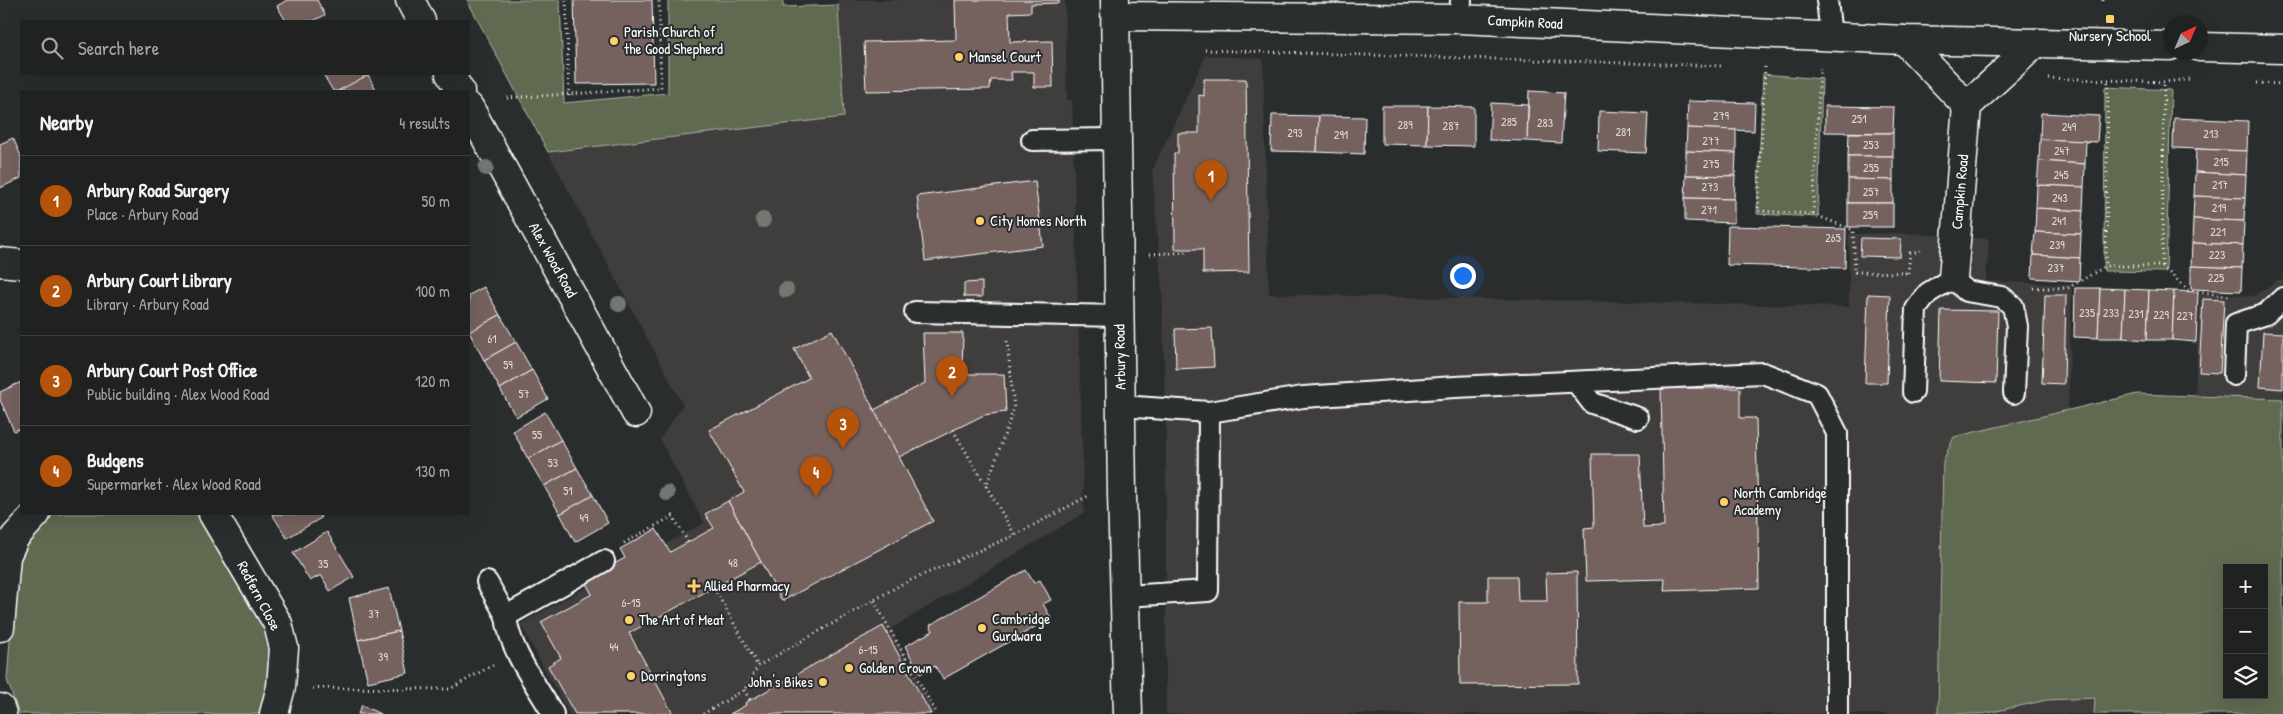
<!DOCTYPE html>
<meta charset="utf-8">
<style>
:root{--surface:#202222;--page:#2d2f2f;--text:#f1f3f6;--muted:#a2a4a5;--line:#3d3f40;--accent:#b45309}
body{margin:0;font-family:"Patrick Hand",sans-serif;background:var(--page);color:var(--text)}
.controls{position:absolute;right:15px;bottom:15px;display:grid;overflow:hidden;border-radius:0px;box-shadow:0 5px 20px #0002}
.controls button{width:45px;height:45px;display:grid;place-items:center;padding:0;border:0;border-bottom:1px solid var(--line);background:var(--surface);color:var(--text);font:25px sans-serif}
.compass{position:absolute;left:2163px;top:15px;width:45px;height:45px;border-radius:50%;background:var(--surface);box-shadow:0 5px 20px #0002;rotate:44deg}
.you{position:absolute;left:1462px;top:275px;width:18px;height:18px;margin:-12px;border:4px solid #fff;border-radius:50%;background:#1a73e8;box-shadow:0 0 0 8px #1a73e833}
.badge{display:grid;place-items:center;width:32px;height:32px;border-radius:50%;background:var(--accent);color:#fff;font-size:16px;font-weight:700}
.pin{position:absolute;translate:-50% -41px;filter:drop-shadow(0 1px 2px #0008)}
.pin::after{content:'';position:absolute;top:26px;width:18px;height:15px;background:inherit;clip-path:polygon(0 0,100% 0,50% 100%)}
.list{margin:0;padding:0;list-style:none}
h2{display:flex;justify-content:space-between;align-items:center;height:65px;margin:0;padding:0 20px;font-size:21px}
h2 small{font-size:16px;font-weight:400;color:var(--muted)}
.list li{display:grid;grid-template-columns:32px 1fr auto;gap:15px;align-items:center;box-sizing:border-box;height:90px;padding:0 20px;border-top:1px solid var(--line)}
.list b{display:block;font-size:19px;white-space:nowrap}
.list p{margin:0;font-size:16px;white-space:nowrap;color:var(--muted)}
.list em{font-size:16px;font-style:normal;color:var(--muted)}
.icon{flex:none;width:28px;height:28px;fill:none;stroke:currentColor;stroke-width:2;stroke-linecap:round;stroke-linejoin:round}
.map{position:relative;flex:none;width:2283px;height:714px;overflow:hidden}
.search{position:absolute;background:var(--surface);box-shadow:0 5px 20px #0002;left:20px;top:20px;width:450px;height:55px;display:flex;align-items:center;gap:12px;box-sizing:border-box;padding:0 18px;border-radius:0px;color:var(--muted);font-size:19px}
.panel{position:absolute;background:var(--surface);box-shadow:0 5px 20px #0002;left:20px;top:90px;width:450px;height:425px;border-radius:0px}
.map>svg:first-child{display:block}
.built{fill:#403d3c;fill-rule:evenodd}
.green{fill:#5e6a51;stroke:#aeb4a8;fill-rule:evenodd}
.building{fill:#74625e;stroke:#fff}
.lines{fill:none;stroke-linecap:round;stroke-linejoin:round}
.service-casing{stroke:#fff;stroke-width:24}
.minor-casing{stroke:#fff;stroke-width:31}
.tertiary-casing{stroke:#fff;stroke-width:31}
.path{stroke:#fff;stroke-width:3;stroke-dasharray:1 4;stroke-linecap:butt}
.service{stroke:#2a2d2e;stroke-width:20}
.minor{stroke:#2a2d2e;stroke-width:28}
.tertiary{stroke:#2a2d2e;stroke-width:28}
.tree{fill:#737771}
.poi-dot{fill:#ffd166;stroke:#2a2d2e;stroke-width:2}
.labels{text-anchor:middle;stroke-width:4;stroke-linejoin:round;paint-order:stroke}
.number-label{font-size:12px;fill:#dcd8d7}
.street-label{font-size:15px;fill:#fff;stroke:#2a2d2e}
.poi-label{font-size:15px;fill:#fff;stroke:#2a2d2e;text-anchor:start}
</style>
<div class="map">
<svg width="2283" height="714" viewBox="0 0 2283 714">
<rect width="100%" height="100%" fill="#2a2d2e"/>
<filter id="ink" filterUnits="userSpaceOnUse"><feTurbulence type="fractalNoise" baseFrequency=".02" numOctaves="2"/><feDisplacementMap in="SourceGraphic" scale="10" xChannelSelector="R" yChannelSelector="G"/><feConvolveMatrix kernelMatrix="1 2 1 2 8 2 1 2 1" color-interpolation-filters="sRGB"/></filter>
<g filter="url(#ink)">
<!-- built -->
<g class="built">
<path d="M838,0H1065L1067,100H1072L1084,513L891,629L935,714H569L520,624L704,523L660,439L683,405L548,152L844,117Z"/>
<path d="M1206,55L1263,59L1269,294L1849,307V234L1905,233L1989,239L1986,281L2072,285L2068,410L2137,394L2195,396L2200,293L2254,296L2278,280H2283V714H1166V421L1162,292L1152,171ZM2227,568H2264V695H2227Z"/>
</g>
<!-- green -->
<g class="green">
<path d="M467,0H560L564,103L668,93V0H783V7L838,5L844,117L548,152Z"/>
<path d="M1763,74L1822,79L1818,217L1757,214Z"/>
<path d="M2105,87L2171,90L2166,272L2104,271Z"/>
<path d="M2137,394L2283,399V714H2094L2095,698L2047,700L1983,714H1938L1943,461L1954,437ZM2227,568H2264V695H2227Z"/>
<path d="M52,514H196L270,636L272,664L268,701L261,714H19L7,680L16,559L27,534Z"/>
</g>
<!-- building -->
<g class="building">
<path d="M287,0H317L325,15L313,21H286L277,6Z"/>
<path d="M574,0H652L654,83L576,84Z"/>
<path d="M955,0H1059V3L1031,4V12L1009,13L1010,42L1052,41L1053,87H1034V72H1011L1012,80H991L990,89L866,91L864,42L956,40Z"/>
<path d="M323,74H367L368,75L338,91H333Z"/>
<path d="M368,75L377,91H338Z"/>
<path d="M1204,79H1246L1249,272L1203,273V249H1175L1174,153H1178V133H1199V95L1204,96Z"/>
<path d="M1529,91L1564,93L1561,143L1527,141Z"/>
<path d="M1688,101L1755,103L1754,131L1687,128Z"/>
<path d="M1491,103L1528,105L1527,141L1489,140Z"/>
<path d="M1382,106H1428L1427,145L1382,144Z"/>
<path d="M1428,106L1474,107V146L1427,145Z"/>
<path d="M1825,106L1894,107L1893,133L1825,132Z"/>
<path d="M1599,111L1648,113L1646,153L1598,151Z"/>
<path d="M2041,113L2099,116L2097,142L2040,139Z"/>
<path d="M1272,115L1319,116L1317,152L1271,151Z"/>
<path d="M1319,116L1365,117L1364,154L1317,152Z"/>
<path d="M2174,118L2248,121L2247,151L2173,148Z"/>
<path d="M1687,128L1736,130V153L1686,151Z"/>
<path d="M1849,133H1893V156H1848Z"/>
<path d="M13,138L21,156V178L0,188V144Z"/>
<path d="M2040,139L2086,141L2085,164L2039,161Z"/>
<path d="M2196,149L2247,151L2246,175L2195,172Z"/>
<path d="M1686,151L1736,153L1735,176L1686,175Z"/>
<path d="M1848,156H1893V180L1848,179Z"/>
<path d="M2039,161L2085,164L2084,187L2037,185Z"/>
<path d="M2195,172L2246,175L2245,198L2194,196Z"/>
<path d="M1686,175L1735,176L1734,199L1685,198Z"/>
<path d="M1848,179L1893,180V203H1848Z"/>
<path d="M1035,181L1043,246L925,261L917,196Z"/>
<path d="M2037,185L2084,187L2083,211L2036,208Z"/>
<path d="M2194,196L2245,198L2244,221L2193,219Z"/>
<path d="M1685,198L1734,199V223L1685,221Z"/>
<rect x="1848" y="203" width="45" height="24"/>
<path d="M2036,208L2083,211L2081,234L2035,232Z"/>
<path d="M2193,219L2244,221L2243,245L2192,243Z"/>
<path d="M1728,226L1846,229L1845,268L1727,265Z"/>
<path d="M2035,232L2081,234L2080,258L2033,255Z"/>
<path d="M1861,238L1901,239L1900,257L1860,256Z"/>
<path d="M2192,243L2243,245L2242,268L2191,266Z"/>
<path d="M2033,255L2080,258L2079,281L2032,278Z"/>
<path d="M2191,266L2242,268L2241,291L2191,289Z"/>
<path d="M982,282V297H964V283Z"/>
<path d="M484,287L500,315L469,332V295Z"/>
<path d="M2075,288H2100L2098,338L2074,337Z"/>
<path d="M2100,288L2125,289L2123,338H2098Z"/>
<path d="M2125,289L2149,290L2147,340L2123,338Z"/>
<path d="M2149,290L2174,291L2172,340H2147Z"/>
<path d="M2174,291L2198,292L2196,342L2172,340Z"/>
<path d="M1868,294L1890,295L1887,383H1865Z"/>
<path d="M2045,295H2066L2064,384L2042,383Z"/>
<path d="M2203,299L2224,300L2220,373L2199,372Z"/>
<path d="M1941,310L1998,311L1996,383L1939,381Z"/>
<path d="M500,315L516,342L484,360L469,332Z"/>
<path d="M1212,328L1214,367L1176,369L1175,329Z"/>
<path d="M832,330L933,521L782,601L728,501L744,492L709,430L809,378L794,349Z"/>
<path d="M2263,332L2283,333V389L2260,387Z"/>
<path d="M923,333H963L962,374H1004L1006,412L984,415L899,457L874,410L925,383Z"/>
<path d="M516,342L532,370L500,389L484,360Z"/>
<path d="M532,370L548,399L516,417L500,389Z"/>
<path d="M21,382V428L14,431L0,400V392Z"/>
<path d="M1661,388H1740V418H1756L1759,588L1664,591L1665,579L1586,581L1584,528L1594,527L1592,454H1640L1643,528L1664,527Z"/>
<path d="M545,412L561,440L528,459L513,431Z"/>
<path d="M561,440L577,468L544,486L528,459Z"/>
<path d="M577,468L593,495L560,514L544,486Z"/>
<path d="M593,495L608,523L575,542L560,514Z"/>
<path d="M728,501L761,562L629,633L673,714H575L548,666L561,658L541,622L592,594L584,580L625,558L620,549L656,529L670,552L714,528L705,514Z"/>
<path d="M272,514H319L321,518L287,538Z"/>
<path d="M327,532L354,577L330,591L321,575L310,581L293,553Z"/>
<path d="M1026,570L1034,583L1040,580L1051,600L1043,604L1051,618L943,679L935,666L920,674L905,646L933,631L930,625Z"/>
<path d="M1577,572L1578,684L1460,685L1459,602H1488V576H1517L1518,601H1547L1546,573Z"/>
<path d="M389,588L399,631L358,640L349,598Z"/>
<path d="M883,626L931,714H730L746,705L745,703Z"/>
<path d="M399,631L408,673L368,682L358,640Z"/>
<path d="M362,705L380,714H358Z"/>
</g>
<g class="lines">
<defs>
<g id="service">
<path d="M1827,0L1831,36"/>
<path d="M1460,19L1461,0"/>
<path d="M1032,140L1117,139"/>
<path d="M915,312L1120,316"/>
<path d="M2234,375L2236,324L2266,314L2283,298"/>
<path d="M1576,382L1592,403L1638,418"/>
<path d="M1913,392L1916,309L1928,293L1953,278L1966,291L2002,297L2013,306L2017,326L2014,393"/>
<path d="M1121,406L1209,412L1208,591L1125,596"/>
<path d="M1209,412L1303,397L1455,387L1763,373L1817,394L1837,433V714"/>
<path d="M487,582L506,616"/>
<path d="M553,714C536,684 509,650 506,616L604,561"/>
</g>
<g id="minor">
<path d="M410,0L421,21"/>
<path d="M1116,16L1460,19L1904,40L2170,46"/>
<path d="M1904,40L1967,106L1953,278"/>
<path d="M2200,47L2283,49"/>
<path d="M450,74L460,91"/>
<path d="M1967,106L2036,43"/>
<path d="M469,107L636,413"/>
<path d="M0,262L21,264"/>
<path d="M213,514L278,624L284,648L281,687L274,714"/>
<path d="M0,627L6,556L15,537L36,514"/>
<path d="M0,708L2,714"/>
</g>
<path id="tertiary" d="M1115,0L1122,494L1128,714"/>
</defs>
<!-- service casing -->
<use href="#service" class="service-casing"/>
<!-- minor casing -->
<use href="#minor" class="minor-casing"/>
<!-- tertiary casing -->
<use href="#tertiary" class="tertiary-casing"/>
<!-- path -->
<g class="path">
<path d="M566,0L569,96"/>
<path d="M2103,1V0"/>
<path d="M1205,50L1723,66"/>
<path d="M1765,67L1758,211L1813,214L1820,68"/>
<path d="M2048,78L2164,82L2191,79"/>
<path d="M2108,82L2106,266H2162L2188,290L2230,296"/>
<path d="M2257,83L2283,84"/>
<path d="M507,98L661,88L659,0"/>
<path d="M1813,214L1853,230L1855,272L1907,273"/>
<path d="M1150,254L1188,252"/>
<path d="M2162,266L2164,82"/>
<path d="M1908,273L1910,253L1923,251"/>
<path d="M2033,288H2068L2106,266"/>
<path d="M953,430L1015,535"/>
<path d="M986,487L1014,408L1007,340"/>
<path d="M624,543L673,516L688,542"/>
<path d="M714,588L758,666"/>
<path d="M874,601L937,714"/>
<path d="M313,688L450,689L493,665"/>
<path d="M744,690L750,700"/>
<path d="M703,714L744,690L758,666L902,584L1015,535L1090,495"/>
</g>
<!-- service -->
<use href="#service" class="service"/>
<!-- minor -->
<use href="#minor" class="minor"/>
<!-- tertiary -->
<use href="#tertiary" class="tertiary"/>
</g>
<!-- trees -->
<g class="tree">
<circle cx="486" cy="168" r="8"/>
<circle cx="763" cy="220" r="8"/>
<circle cx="786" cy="290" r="8"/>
<circle cx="619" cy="304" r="8"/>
<circle cx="667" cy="493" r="8"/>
</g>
</g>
<!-- markers -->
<g class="poi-dot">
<rect x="2105" y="14" width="10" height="10" rx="2.5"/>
<circle cx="614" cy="41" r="5"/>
<circle cx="959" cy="57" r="5"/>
<circle cx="980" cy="221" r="5"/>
<circle cx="1724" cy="502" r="5"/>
<path d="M691.5 578.5h5v5h5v5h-5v5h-5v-5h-5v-5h5z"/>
<circle cx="629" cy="620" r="5"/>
<circle cx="982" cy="628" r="5"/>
<circle cx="849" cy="668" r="5"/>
<circle cx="631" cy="676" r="5"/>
<circle cx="823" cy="682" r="5"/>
</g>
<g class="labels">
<!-- number labels -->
<g class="number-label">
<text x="1721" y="120">279</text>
<text x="1859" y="123">251</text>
<text x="1509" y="126">285</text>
<text x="1545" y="127">283</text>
<text x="1405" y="129">289</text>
<text x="1451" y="130">287</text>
<text x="2069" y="131">249</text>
<text x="1623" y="136">281</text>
<text x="1295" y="137">293</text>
<text x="2211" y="138">213</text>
<text x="1341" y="139">291</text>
<text x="1711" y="145">277</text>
<text x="1871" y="149">253</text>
<text x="2062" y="155">247</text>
<text x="2221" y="166">215</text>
<text x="1711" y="168">275</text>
<text x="1871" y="172">255</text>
<text x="2061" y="179">245</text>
<text x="2220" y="189">217</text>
<text x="1710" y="191">273</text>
<text x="1871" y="196">257</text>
<text x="2060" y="202">243</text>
<text x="2219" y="212">219</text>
<text x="1709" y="214">271</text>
<text x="1870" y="219">259</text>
<text x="2059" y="225">241</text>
<text x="2218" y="236">221</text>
<text x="1833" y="242">265</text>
<text x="2057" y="249">239</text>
<text x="2217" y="259">223</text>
<text x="2056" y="272">237</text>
<text x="2216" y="282">225</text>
<text x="2087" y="317">235</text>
<text x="2111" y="317">233</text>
<text x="2136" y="318">231</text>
<text x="2161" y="319">229</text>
<text x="2185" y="320">227</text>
<text x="492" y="343">61</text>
<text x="508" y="369">59</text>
<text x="524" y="398">57</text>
<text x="537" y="439">55</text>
<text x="553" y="467">53</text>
<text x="568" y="495">51</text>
<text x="584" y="522">49</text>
<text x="733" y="567">48</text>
<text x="323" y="568">35</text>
<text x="631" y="607">6-15</text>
<text x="374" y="618">37</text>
<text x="614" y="651">44</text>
<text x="868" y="654">6-15</text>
<text x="383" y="661">39</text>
</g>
<!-- street labels -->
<g class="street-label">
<text transform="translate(1525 22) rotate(3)" y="5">Campkin Road</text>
<text transform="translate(1960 192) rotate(-85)" y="5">Campkin Road</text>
<text transform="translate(553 260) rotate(61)" y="5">Alex Wood Road</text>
<text transform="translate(1120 357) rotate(-91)" y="5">Arbury Road</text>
<text transform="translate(259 596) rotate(62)" y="5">Redfern Close</text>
</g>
<!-- poi labels -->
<g class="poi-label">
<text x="624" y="37">Parish Church of<tspan x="624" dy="17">the Good Shepherd</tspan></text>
<text x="2110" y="41" text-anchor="middle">Nursery School</text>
<text x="969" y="62">Mansel Court</text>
<text x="990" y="226">City Homes North</text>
<text x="1734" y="498">North Cambridge<tspan x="1734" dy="17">Academy</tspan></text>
<text x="704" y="591">Allied Pharmacy</text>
<text x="992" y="624">Cambridge<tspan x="992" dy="17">Gurdwara</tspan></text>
<text x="639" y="625">The Art of Meat</text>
<text x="859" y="673">Golden Crown</text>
<text x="641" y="681">Dorringtons</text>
<text x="813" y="687" text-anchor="end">John's Bikes</text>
</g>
</g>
</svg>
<div class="controls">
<button>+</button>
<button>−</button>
<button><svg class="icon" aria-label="layers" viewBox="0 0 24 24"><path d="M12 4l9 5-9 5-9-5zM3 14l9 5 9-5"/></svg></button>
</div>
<svg class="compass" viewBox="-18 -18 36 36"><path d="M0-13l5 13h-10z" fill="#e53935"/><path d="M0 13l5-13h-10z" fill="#a2a4a5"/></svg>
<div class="you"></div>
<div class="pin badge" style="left:1211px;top:201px">1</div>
<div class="pin badge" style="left:952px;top:397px">2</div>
<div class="pin badge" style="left:843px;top:449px">3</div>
<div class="pin badge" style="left:816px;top:497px">4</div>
<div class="search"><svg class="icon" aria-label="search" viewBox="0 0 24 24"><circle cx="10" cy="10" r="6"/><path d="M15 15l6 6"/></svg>Search here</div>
<section class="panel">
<h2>Nearby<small>4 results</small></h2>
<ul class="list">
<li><span class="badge">1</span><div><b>Arbury Road Surgery</b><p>Place · Arbury Road</p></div><em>50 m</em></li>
<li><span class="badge">2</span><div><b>Arbury Court Library</b><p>Library · Arbury Road</p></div><em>100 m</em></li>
<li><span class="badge">3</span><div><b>Arbury Court Post Office</b><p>Public building · Alex Wood Road</p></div><em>120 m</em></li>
<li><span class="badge">4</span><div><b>Budgens</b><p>Supermarket · Alex Wood Road</p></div><em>130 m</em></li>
</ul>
</section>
</div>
